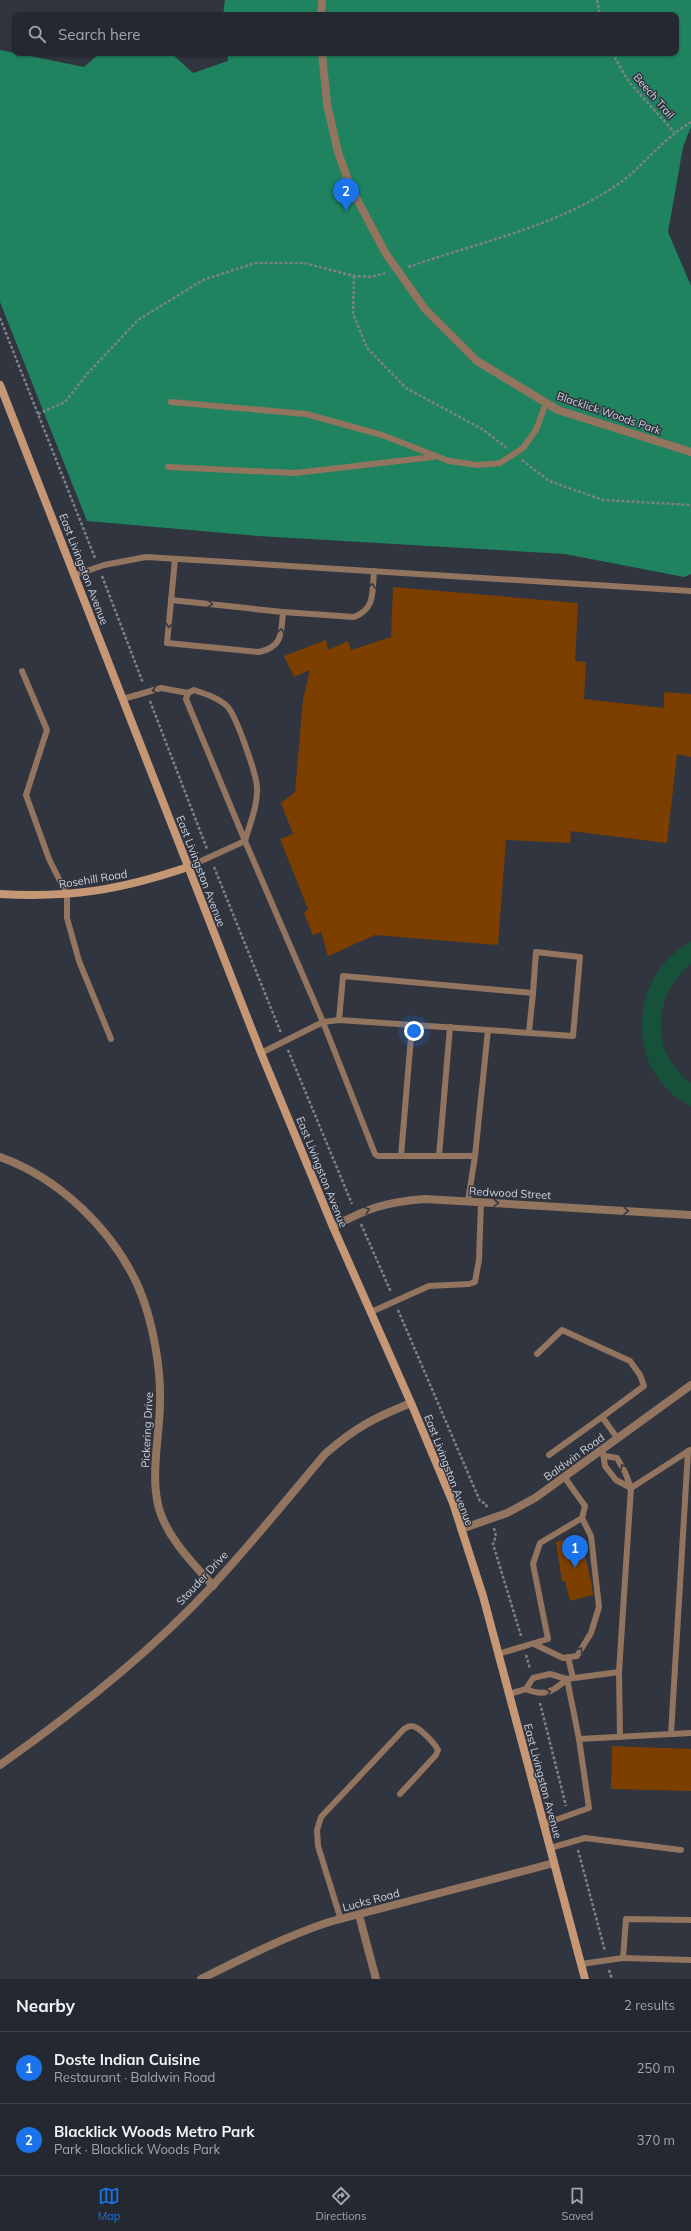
<!DOCTYPE html>
<meta charset="utf-8">
<style>
:root{--surface:#242830;--page:#30343c;--text:#f1f3f6;--muted:#a3a6ab;--line:#41444c;--accent:#1a73e8}
body{margin:0;font-family:Mulish,sans-serif;background:var(--page);color:var(--text)}
.you{position:absolute;left:414px;top:1031px;width:14px;height:14px;margin:-10px;border:3px solid #fff;border-radius:50%;background:#1a73e8;box-shadow:0 0 0 6px #1a73e833}
.badge{display:grid;place-items:center;width:26px;height:26px;border-radius:50%;background:var(--accent);color:#fff;font-size:13px;font-weight:700}
.pin{position:absolute;translate:-50% -33px;filter:drop-shadow(0 1px 2px #0008)}
.pin::after{content:'';position:absolute;top:21px;width:14px;height:12px;background:inherit;clip-path:polygon(0 0,100% 0,50% 100%)}
.list{margin:0;padding:0;list-style:none}
h2{display:flex;justify-content:space-between;align-items:center;height:52px;margin:0;padding:0 16px;font-size:17px}
h2 small{font-size:13px;font-weight:400;color:var(--muted)}
.list li{display:grid;grid-template-columns:26px 1fr auto;gap:12px;align-items:center;box-sizing:border-box;height:72px;padding:0 16px;border-top:1px solid var(--line)}
.list b{display:block;font-size:15px;white-space:nowrap}
.list p{margin:0;font-size:13px;white-space:nowrap;color:var(--muted)}
.list em{font-size:13px;font-style:normal;color:var(--muted)}
.icon{flex:none;width:22px;height:22px;fill:none;stroke:currentColor;stroke-width:2;stroke-linecap:round;stroke-linejoin:round}
.map{position:relative;flex:none;width:691px;height:1979px;overflow:hidden}
.search{position:absolute;background:var(--surface);box-shadow:0 1px 3px #0004;left:12px;right:12px;top:12px;height:44px;display:flex;align-items:center;gap:10px;box-sizing:border-box;padding:0 14px;border-radius:8px;color:var(--muted);font-size:15px}
.sheet{height:196px;background:var(--surface)}
nav{display:flex;justify-content:space-around;align-items:center;box-sizing:border-box;height:56px;border-top:1px solid var(--line);background:var(--surface);font-size:11px;color:var(--muted)}
nav a{display:grid;justify-items:center;gap:2px}
nav .on{color:var(--accent)}
.map>svg:first-child{display:block}
.green{fill:#16523a}
.forest{fill:#1e835e}
.building{fill:#7d3f00}
.lines{fill:none;stroke-linecap:round;stroke-linejoin:round}
.path{stroke:#7d818a;stroke-width:2.5;stroke-dasharray:3 2;stroke-linecap:butt}
.lane{stroke:#92745f;stroke-width:6}
.street{stroke:#92745f;stroke-width:8}
.secondary{stroke:#c69775;stroke-width:8}
.oneway{stroke:#353842}
.labels{text-anchor:middle;stroke-width:3;stroke-linejoin:round;paint-order:stroke}
.street-label{font-size:11px;fill:#cfd2da;stroke:#303540}
</style>
<div class="map">
<svg width="691" height="1979" viewBox="0 0 691 1979">
<rect width="100%" height="100%" fill="#303540"/>
<!-- green -->
<path class="green" d="M691,942V964C652,994 649,1054 691,1083V1106C624,1074 627,975 691,942Z"/>
<!-- forest -->
<path class="forest" d="M225,0H691V127L683,147L668,232L691,286V574L684,577L565,554L258,536L87,521L0,302V50L84,67L100,53H171L193,73L228,61V53H676V15H223Z"/>
<!-- building -->
<g class="building">
<path d="M393,587L578,603L575,661L586,662L584,699L664,708V692L691,694V757L677,754L667,843L571,831L570,843L506,840L498,945L375,935L328,956L321,932L313,935L304,913L308,909L280,839L293,834L281,803L295,792L303,699L310,670L294,677L284,656L326,640L328,650L348,641L351,650L391,637Z"/>
<path d="M580,1536L591,1580L593,1595L570,1601L565,1581H562L556,1542Z"/>
<path d="M612,1746L691,1749V1791L611,1789Z"/>
</g>
<g class="lines">
<!-- path -->
<g class="path">
<path d="M597,0L600,15"/>
<path d="M612,53L629,82L674,132"/>
<path d="M408,267C479,242 553,228 617,185C644,166 662,139 691,122"/>
<path d="M354,276L353,314L367,348L406,388L482,429L507,448"/>
<path d="M0,318L95,558"/>
<path d="M38,414L65,402L87,374L138,320L203,280L255,263H304L354,276L370,277L386,273"/>
<path d="M522,460L549,481L603,500L691,505"/>
<path d="M102,576L143,683"/>
<path d="M150,701L207,849"/>
<path d="M214,867L281,1033"/>
<path d="M288,1050L352,1204"/>
<path d="M361,1224L391,1292"/>
<path d="M398,1310L480,1501L486,1504L487,1508"/>
<path d="M494,1528L496,1536L493,1544L521,1636"/>
<path d="M526,1655L530,1669"/>
<path d="M540,1703L566,1806"/>
<path d="M578,1850L605,1951"/>
<path d="M609,1970L612,1979"/>
</g>
<!-- lane -->
<g class="lane">
<path d="M171,402L306,414L382,435L449,461L478,465L500,463L523,448L536,430L546,403"/>
<path d="M168,467L295,473L433,457"/>
<path d="M175,559L167,643L259,652C283,647 281,633 283,612L354,617C376,609 372,591 374,571"/>
<path d="M75,575L104,565L146,557L691,591"/>
<path d="M171,600L283,612"/>
<path d="M22,671L47,730L26,795L49,859L67,895V918L79,961L111,1039"/>
<path d="M123,699L161,688L188,693L194,690C206,694 218,698 227,706C236,715 256,773 257,787C258,805 250,823 245,841L186,699L188,693"/>
<path d="M188,867L245,841L323,1022L261,1053"/>
<path d="M339,1020L343,976L533,993L536,952L580,957L573,1036L488,1030"/>
<path d="M529,1032L533,993"/>
<path d="M401,1156L412,1025"/>
<path d="M439,1156L450,1027"/>
<path d="M468,1201L475,1156H378L375,1154L323,1022L339,1020L488,1030L475,1156"/>
<path d="M371,1312L429,1286L469,1284L475,1282L479,1260L481,1202"/>
<path d="M537,1354L562,1330L630,1361L640,1375L644,1386L602,1417L618,1439"/>
<path d="M603,1453L605,1466L616,1480L631,1488"/>
<path d="M549,1455L602,1417"/>
<path d="M631,1488L690,1450"/>
<path d="M534,1644L563,1658L577,1656L591,1633L599,1607L591,1536L582,1518"/>
<path d="M498,1654L548,1639L533,1564L540,1543L582,1518L585,1506L565,1478"/>
<path d="M568,1657L573,1678"/>
<path d="M619,1672L620,1737"/>
<path d="M567,1679L579,1739"/>
<path d="M526,1689L533,1678L550,1674L567,1679L619,1672L631,1488L625,1472L617,1458L605,1456"/>
<path d="M509,1694L526,1689C544,1697 553,1692 567,1679"/>
<path d="M671,1734L688,1451"/>
<path d="M544,1824L589,1808L579,1739L691,1733"/>
<path d="M550,1848L585,1838L681,1850"/>
<path d="M341,1920L318,1846L317,1830L321,1817L404,1729C406,1728 408,1726 411,1726C418,1725 435,1744 438,1750L436,1755L400,1794"/>
<path d="M623,1958L626,1919L691,1920"/>
<path d="M581,1964L623,1958L691,1960"/>
</g>
<!-- street -->
<g class="street">
<path d="M321,15L322,0"/>
<path d="M322,53L327,104L338,152L350,186L386,254L425,309L477,361L558,410L691,452"/>
<path d="M0,1157C59,1178 112,1229 138,1286C152,1318 161,1366 160,1401C160,1437 149,1477 160,1512C170,1541 193,1563 213,1586"/>
<path d="M333,1227C367,1208 386,1202 425,1199L691,1215"/>
<path d="M461,1529L507,1513L535,1498L691,1385"/>
<path d="M0,1765C75,1712 150,1653 213,1585C252,1543 288,1498 325,1454C356,1427 374,1418 411,1403"/>
<path d="M359,1915L376,1979"/>
<path d="M201,1979C243,1958 284,1937 329,1922L554,1863"/>
</g>
<!-- secondary -->
<g class="secondary">
<path d="M0,385L261,1053L333,1227L411,1403L453,1503L483,1596L585,1979"/>
<path d="M0,894C71,898 120,890 188,867"/>
</g>
</g>
<!-- one-way arrows -->
<defs><path id="oneway-chevron" d="M-2-3.5L2.5 0L-2 3.5" fill="none" stroke-width="1.6" stroke-linecap="round" stroke-linejoin="round"/></defs>
<g class="oneway">
<use href="#oneway-chevron" transform="translate(372 586) rotate(-84)"/>
<use href="#oneway-chevron" transform="translate(210 604) rotate(6)"/>
<use href="#oneway-chevron" transform="translate(169 625) rotate(96)"/>
<use href="#oneway-chevron" transform="translate(281 631) rotate(-80)"/>
<use href="#oneway-chevron" transform="translate(155 690) rotate(165)"/>
<use href="#oneway-chevron" transform="translate(496 1203) rotate(3)"/>
<use href="#oneway-chevron" transform="translate(367 1210) rotate(-19)"/>
<use href="#oneway-chevron" transform="translate(626 1211) rotate(3)"/>
<use href="#oneway-chevron" transform="translate(623 1467) rotate(-120)"/>
<use href="#oneway-chevron" transform="translate(580 1650) rotate(-56)"/>
<use href="#oneway-chevron" transform="translate(548 1692) rotate(-12)"/>
</g>
<g class="labels">
<!-- street labels -->
<g class="street-label">
<text transform="translate(654 96) rotate(49)" y="4">Beech Trail</text>
<text transform="translate(609 413) rotate(19)" y="4">Blacklick Woods Park</text>
<text transform="translate(84 569) rotate(69)" y="4">East Livingston Avenue</text>
<text transform="translate(201 871) rotate(69)" y="4">East Livingston Avenue</text>
<text transform="translate(93 879) rotate(-9)" y="4">Rosehill Road</text>
<text transform="translate(322 1172) rotate(68)" y="4">East Livingston Avenue</text>
<text transform="translate(510 1193) rotate(3)" y="4">Redwood Street</text>
<text transform="translate(147 1430) rotate(-87)" y="4">Pickering Drive</text>
<text transform="translate(574 1457) rotate(-36)" y="4">Baldwin Road</text>
<text transform="translate(449 1470) rotate(69)" y="4">East Livingston Avenue</text>
<text transform="translate(202 1578) rotate(-47)" y="4">Stouder Drive</text>
<text transform="translate(543 1781) rotate(75)" y="4">East Livingston Avenue</text>
<text transform="translate(371 1900) rotate(-15)" y="4">Lucks Road</text>
</g>
</g>
</svg>
<div class="you"></div>
<div class="pin badge" style="left:575px;top:1568px">1</div>
<div class="pin badge" style="left:346px;top:211px">2</div>
<div class="search"><svg class="icon" aria-label="search" viewBox="0 0 24 24"><circle cx="10" cy="10" r="6"/><path d="M15 15l6 6"/></svg>Search here</div>
</div>
<section class="sheet">
<h2>Nearby<small>2 results</small></h2>
<ul class="list">
<li><span class="badge">1</span><div><b>Doste Indian Cuisine</b><p>Restaurant · Baldwin Road</p></div><em>250 m</em></li>
<li><span class="badge">2</span><div><b>Blacklick Woods Metro Park</b><p>Park · Blacklick Woods Park</p></div><em>370 m</em></li>
</ul>
</section>
<nav>
<a class="on"><svg class="icon" aria-label="map" viewBox="0 0 24 24"><path d="M3 6l6-2 6 2 6-2v14l-6 2-6-2-6 2zM9 4v14M15 6v14"/></svg>Map</a>
<a><svg class="icon" aria-label="directions" viewBox="0 0 24 24"><path d="M12 3l9 9-9 9-9-9zM9 14v-3h6M13 9l2 2-2 2"/></svg>Directions</a>
<a><svg class="icon" aria-label="saved" viewBox="0 0 24 24"><path d="M7 4h10v16l-5-4-5 4z"/></svg>Saved</a>
</nav>
